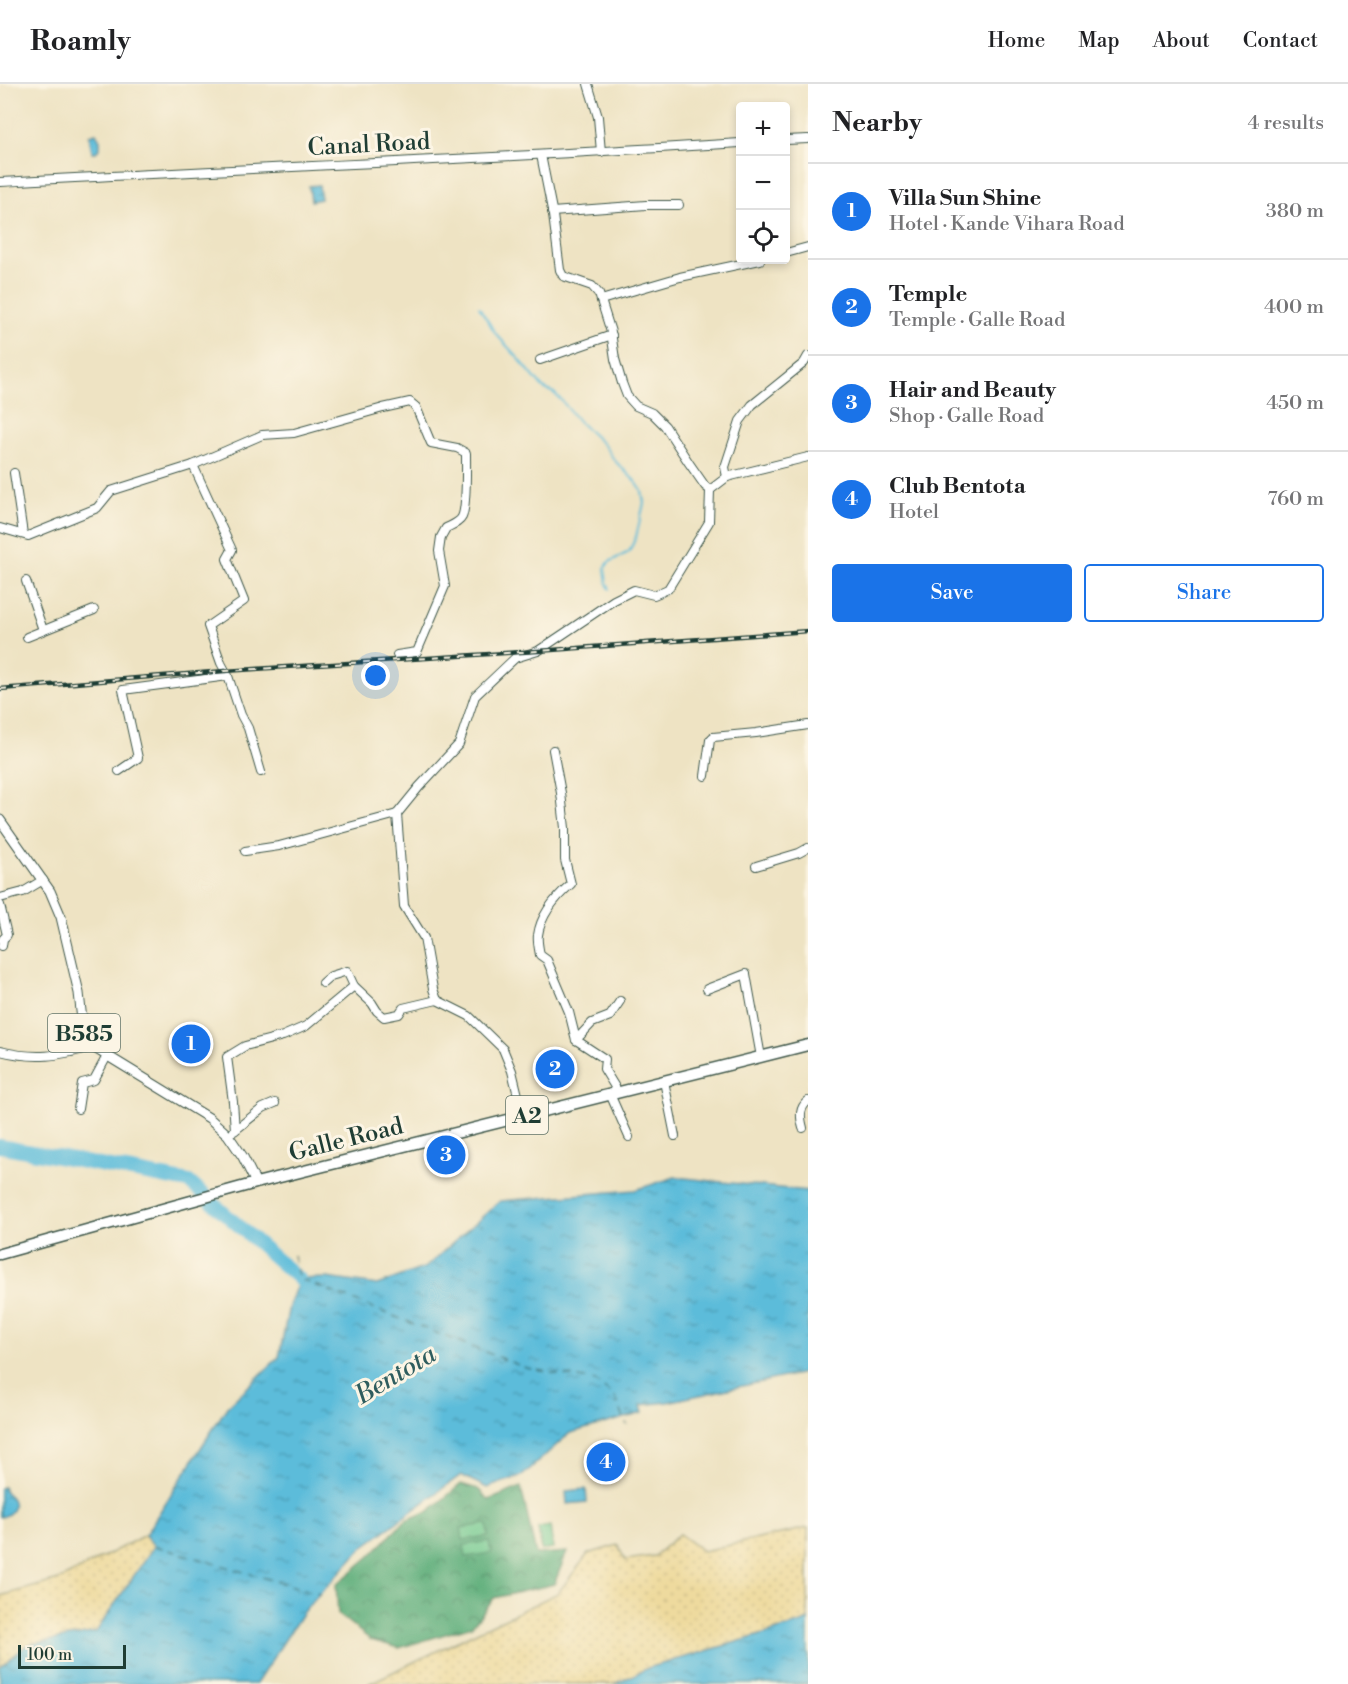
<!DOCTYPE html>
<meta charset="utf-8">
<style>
:root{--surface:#fff;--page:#f2f2f2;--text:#202124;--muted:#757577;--line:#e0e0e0;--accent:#1a73e8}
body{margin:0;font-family:"Libre Bodoni",serif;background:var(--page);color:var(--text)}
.controls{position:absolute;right:18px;top:18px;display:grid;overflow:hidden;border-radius:6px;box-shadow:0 3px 9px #0003}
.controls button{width:54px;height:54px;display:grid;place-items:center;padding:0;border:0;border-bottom:2px solid var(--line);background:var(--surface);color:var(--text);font:30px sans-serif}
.scale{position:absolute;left:18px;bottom:15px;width:108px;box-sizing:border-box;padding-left:6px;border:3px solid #1f3d34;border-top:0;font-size:16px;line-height:21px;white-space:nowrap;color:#1f3d34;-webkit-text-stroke:4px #fcf5e5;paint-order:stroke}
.you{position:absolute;left:376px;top:592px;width:21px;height:21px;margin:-15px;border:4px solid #fff;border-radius:50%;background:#1a73e8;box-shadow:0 0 0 9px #1a73e833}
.badge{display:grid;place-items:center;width:39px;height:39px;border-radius:50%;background:var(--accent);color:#fff;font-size:20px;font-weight:700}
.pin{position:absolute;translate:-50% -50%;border:3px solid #fff;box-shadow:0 2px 6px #0006}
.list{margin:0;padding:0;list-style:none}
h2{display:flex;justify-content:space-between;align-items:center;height:78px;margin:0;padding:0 24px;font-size:26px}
h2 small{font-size:20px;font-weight:400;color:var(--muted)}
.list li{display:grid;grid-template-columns:39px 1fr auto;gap:18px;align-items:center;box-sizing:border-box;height:96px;padding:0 24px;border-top:2px solid var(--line)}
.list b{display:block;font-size:22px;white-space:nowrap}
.list p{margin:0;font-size:20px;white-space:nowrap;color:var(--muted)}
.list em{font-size:20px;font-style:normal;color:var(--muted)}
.actions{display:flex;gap:12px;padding:18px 24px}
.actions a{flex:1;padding:14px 0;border:2px solid var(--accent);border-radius:6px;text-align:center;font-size:21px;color:var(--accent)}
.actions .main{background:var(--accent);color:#fff}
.icon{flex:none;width:33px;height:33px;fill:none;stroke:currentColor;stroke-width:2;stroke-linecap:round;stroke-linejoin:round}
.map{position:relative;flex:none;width:808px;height:1600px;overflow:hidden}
header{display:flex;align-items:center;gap:36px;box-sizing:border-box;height:84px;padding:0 30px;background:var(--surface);border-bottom:2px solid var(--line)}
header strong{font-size:28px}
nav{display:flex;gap:33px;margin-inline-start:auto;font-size:21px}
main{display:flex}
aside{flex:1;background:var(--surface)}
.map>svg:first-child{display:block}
.forest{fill:url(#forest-crowns);stroke:#3e7556;stroke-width:1.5}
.sand{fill:url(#sand-dots);stroke:#868c69;stroke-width:1.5}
.green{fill:#71c98e;stroke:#488361;stroke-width:1.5}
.water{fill:url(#water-ripples);stroke:#3e7c87;stroke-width:1.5}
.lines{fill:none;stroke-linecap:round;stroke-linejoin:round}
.stream{stroke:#5cbcda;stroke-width:2}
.river{stroke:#5cbcda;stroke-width:14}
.ferry{stroke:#2e5d5e;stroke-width:1.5;stroke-dasharray:8 6;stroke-linecap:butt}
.minor-casing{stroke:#3e5649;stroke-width:10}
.major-casing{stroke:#3e5649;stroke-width:11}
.highway-casing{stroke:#3e5649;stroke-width:13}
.minor{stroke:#fff;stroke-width:8}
.major{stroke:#fff;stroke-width:9}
.highway{stroke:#fff;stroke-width:10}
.rail-casing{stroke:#1f3d34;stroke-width:4.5}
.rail{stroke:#fcf5e5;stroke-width:2;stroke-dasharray:7;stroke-linecap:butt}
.labels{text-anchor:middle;stroke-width:6;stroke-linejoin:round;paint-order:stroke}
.shield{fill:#fcf5e5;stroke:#617469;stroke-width:1.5}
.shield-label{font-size:22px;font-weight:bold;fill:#1f3d34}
.street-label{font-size:24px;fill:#1f3d34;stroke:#fcf5e5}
.water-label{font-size:26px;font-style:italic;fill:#2e5d5e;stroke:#fcf5e5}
</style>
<header>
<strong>Roamly</strong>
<nav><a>Home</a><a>Map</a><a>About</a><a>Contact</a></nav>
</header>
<main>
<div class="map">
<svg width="808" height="1600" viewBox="0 0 808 1600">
<defs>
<pattern id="forest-crowns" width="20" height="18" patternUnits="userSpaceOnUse" patternTransform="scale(1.5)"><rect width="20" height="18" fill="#5cad79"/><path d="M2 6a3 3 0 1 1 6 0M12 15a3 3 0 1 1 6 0" fill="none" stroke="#4b8e64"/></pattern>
<pattern id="sand-dots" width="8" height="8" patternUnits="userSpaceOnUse" patternTransform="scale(1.5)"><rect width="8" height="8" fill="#eeda9e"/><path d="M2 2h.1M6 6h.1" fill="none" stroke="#ccbc89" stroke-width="1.8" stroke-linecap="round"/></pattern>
<pattern id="water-ripples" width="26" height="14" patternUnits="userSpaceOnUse" patternTransform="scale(1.5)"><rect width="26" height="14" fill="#5cbcda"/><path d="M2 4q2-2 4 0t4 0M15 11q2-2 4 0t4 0" fill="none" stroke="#4b9ab2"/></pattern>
</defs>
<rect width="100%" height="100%" fill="#fcf5e5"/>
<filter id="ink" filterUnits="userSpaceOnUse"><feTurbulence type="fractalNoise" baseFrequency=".0167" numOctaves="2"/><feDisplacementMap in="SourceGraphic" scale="12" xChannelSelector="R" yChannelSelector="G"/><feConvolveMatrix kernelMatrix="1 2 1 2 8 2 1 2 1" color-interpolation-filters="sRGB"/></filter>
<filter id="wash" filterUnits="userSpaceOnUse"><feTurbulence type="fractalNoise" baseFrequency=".008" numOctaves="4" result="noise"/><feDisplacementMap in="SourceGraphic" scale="24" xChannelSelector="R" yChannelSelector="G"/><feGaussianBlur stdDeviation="1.35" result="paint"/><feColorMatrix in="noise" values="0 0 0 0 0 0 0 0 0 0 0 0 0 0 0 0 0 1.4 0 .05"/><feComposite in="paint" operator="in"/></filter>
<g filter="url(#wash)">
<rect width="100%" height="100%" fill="#eee3c3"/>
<!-- forest -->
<path class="forest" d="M461,1400L478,1405L489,1416L521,1403L536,1470L567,1468L554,1500L494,1514L472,1542L399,1564L371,1556L338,1530L336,1501L370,1472L406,1436L429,1427Z"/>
<!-- sand -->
<g class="sand">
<path d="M808,1444V1536L802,1539L648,1584L615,1600H368L558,1509L588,1470L618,1461L625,1476L655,1472L679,1450L703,1467Z"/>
<path d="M145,1451L155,1462L96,1548L27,1561L0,1583V1512L59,1496Z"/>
</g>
<!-- green -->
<g class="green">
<path d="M487,1440L488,1452L463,1456L461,1444Z"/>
<path d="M550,1442L553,1464L541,1466L538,1444Z"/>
<path d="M489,1457L491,1469L466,1473L464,1461Z"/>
</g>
<!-- water -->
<g class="water">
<path d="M96,49L100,56V64L96,68H92L89,51Z"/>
<path d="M319,101L321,115L311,117L309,102Z"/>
<path d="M675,1093L808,1107V1288L667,1318L641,1321L643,1329L570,1349L523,1391L487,1404L461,1391L363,1463L303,1528L256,1600H0V1583L27,1561L96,1548L154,1462L145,1451L227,1323L279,1273L289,1222L299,1195L327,1194L377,1201L426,1183L500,1117L635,1106Z"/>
<path d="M3,1403C5,1411 9,1409 12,1415C17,1425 9,1432 0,1433V1404Z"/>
<path d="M586,1405L587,1418L567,1420L566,1407Z"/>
<path d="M808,1536V1600H615L648,1584L802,1539Z"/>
</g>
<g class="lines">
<!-- stream -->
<path class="stream" d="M479,223L496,250L520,276L543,304L554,309L562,317L578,337L603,360L615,377L636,398L642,407L644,419L636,453L629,468L609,478L605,484L607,500L610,505"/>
<!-- river -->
<path class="river" d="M0,1062L189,1098L299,1195"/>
<!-- ferry -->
<g class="ferry">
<path d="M293,1171L299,1195L526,1284L595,1297L615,1313L627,1341"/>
<path d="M155,1462L320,1510"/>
</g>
</g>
</g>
<g filter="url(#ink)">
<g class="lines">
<defs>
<g id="minor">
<path d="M588,0L598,33L601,68"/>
<path d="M786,56L808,55"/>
<path d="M0,98C247,84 494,75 740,59"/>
<path d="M552,128L646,121H679"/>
<path d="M786,169L808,163"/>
<path d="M601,216L680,193L760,176"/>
<path d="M540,276L612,251"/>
<path d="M193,381L232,466L227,475L244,517L208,542L221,579L228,592L241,631L248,644L261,688"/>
<path d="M14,389L23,450"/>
<path d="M727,393L725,383L740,337L752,321L804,279L808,272"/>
<path d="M710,406L727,393L808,373"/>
<path d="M0,444L28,452L97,424L111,407L193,381L262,351L294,349L383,324L410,318L416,323L431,359L457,364L466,369C466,383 467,423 462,433C459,439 452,441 446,444L441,453L439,467L445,502L417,568L397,571"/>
<path d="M26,497L43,546"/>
<path d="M27,553L94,526"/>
<path d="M553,666L561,709L565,744V776L571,800C556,813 541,830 538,851C537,857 539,865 540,871L547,876L569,928L576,956L605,975L604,985L618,1008"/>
<path d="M119,687L138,674L123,606L228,592"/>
<path d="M705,692L710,656L713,653L756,649L808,641"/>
<path d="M397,730L404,822L424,854L433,905L437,916L469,932L503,965L512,987L523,1032"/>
<path d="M245,767L279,762L397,730L419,703L459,660L475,612L515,574L538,567L614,516L634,506L654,511L668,505L709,438L710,406L705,402L689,379L665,342L652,329L636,322L627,312L622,299L615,275L611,248L599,210L592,202L563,192L560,186L553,131L541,71"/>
<path d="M756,782L799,769L808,764"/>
<path d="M0,814L23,808L43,796"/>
<path d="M0,821L7,851L3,855L2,862"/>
<path d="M323,899L331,892L347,887L354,902"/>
<path d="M707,905L746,890L761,973"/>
<path d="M576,956L592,939L610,932L620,917"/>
<path d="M0,967C36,976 57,972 93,963"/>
<path d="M664,997L675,1052"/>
<path d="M610,1010L629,1053"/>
<path d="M78,1025L82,999L94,996L107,972"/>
<path d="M803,1044C800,1033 799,1024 808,1017"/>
<path d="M235,1046L233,1018L227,973L245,962L283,952L306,942L354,902L372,919L377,927L384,933L399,930L403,924L437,916"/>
<path d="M234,1047L263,1024L275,1019"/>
</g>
<path id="major" d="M0,736L50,807L61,833L79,909L84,954L93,963L209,1034L228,1051L243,1073L256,1099"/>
<path id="highway" d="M0,1170L256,1099L808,961"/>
</defs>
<!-- minor casing -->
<use href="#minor" class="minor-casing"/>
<!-- major casing -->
<use href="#major" class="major-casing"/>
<!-- highway casing -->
<use href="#highway" class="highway-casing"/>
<!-- minor -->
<use href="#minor" class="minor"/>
<!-- major -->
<use href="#major" class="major"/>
<!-- highway -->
<use href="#highway" class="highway"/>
<defs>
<path id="rail" d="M0,605L225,587L538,567L808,547"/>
</defs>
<!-- rail casing -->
<use href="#rail" class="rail-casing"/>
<!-- rail -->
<use href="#rail" class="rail"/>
</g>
</g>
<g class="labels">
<!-- shield labels -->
<g class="shield">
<rect x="48" y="930" width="72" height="38" rx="4.5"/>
<rect x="506" y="1012" width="42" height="38" rx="4.5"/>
</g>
<g class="shield-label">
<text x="84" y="957">B585</text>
<text x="527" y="1039">A2</text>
</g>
<!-- street labels -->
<g class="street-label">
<text transform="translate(369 60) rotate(-3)" y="8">Canal Road</text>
<text transform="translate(346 1055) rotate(-14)" y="8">Galle Road</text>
</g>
<!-- water labels -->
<g class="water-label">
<text transform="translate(395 1290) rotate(-31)" y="9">Bentota</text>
</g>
</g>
</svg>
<div class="controls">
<button>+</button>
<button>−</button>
<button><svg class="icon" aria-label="locate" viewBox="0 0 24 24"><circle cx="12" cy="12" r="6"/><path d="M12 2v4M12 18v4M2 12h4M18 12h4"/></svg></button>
</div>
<div class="scale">100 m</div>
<div class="you"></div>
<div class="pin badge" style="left:191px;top:960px">1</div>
<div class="pin badge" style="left:555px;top:985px">2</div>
<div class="pin badge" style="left:446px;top:1071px">3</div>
<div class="pin badge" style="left:606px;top:1378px">4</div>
</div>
<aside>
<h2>Nearby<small>4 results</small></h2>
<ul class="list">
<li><span class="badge">1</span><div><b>Villa Sun Shine</b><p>Hotel · Kande Vihara Road</p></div><em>380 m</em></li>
<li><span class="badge">2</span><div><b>Temple</b><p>Temple · Galle Road</p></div><em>400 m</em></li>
<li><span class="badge">3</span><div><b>Hair and Beauty</b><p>Shop · Galle Road</p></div><em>450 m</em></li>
<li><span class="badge">4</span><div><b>Club Bentota</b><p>Hotel</p></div><em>760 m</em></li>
</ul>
<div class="actions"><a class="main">Save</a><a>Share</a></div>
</aside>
</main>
